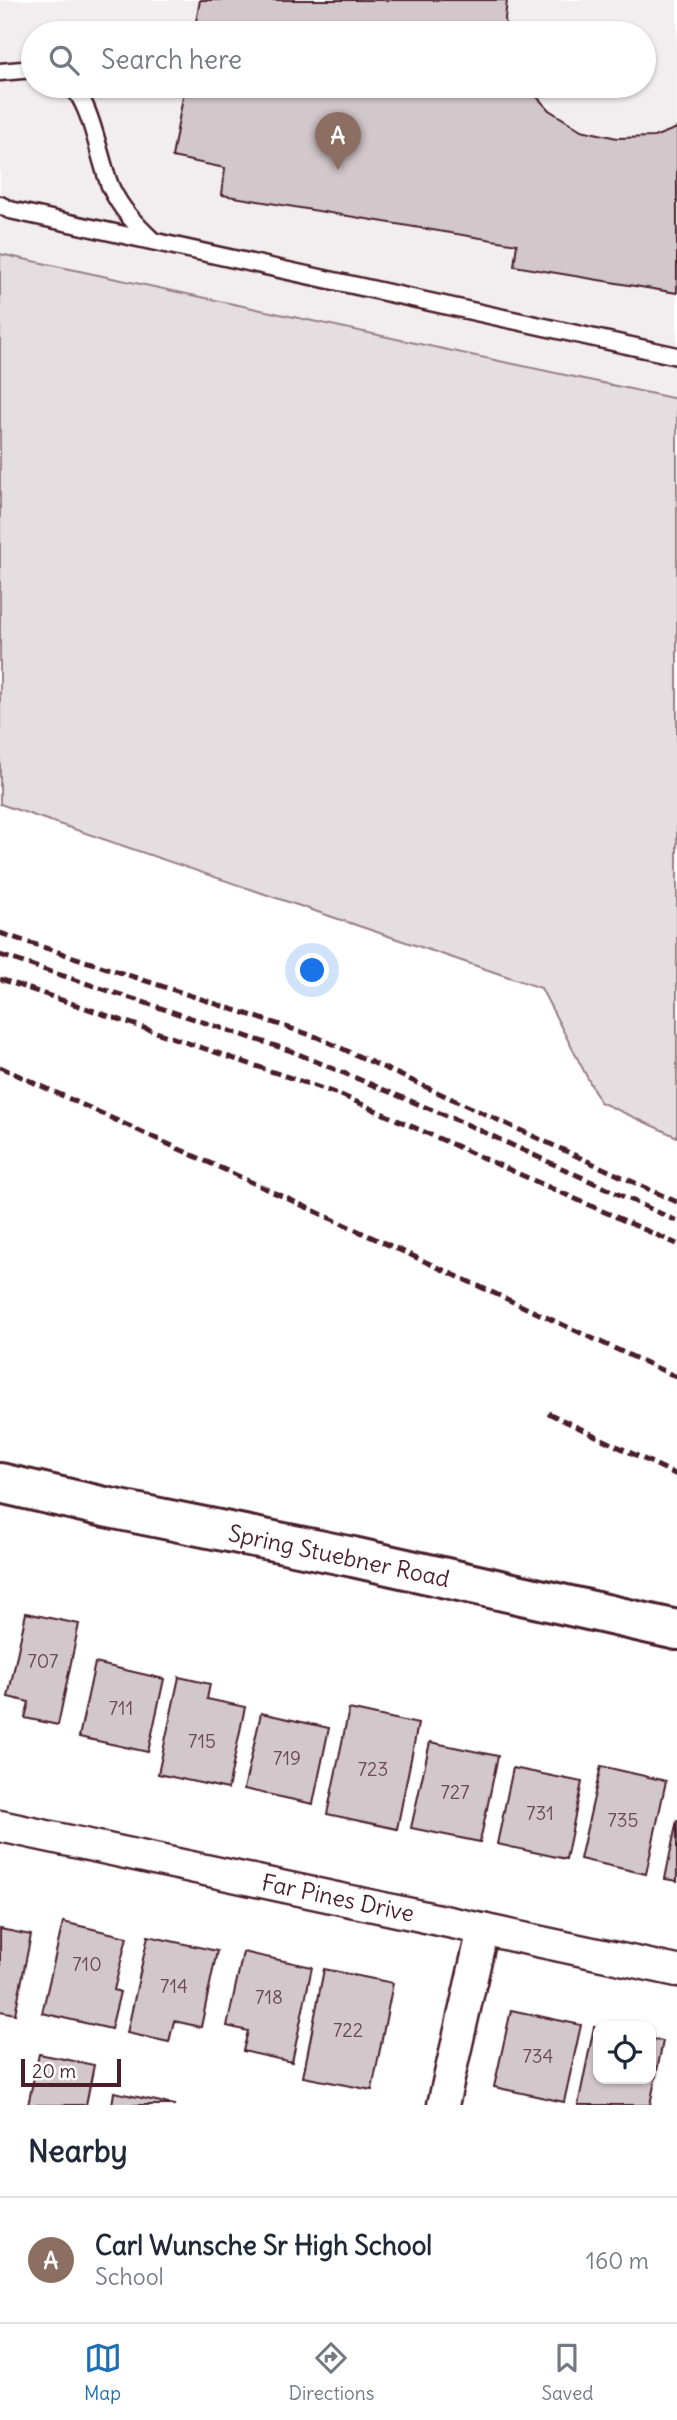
<!DOCTYPE html>
<style>
:root{--surface:#fff;--page:#f6f6f7;--text:#1f2937;--muted:#747a83;--line:#e0e1e3;--accent:#1f6fb2}
body{margin:0;font-family:Delius,sans-serif;background:var(--page);color:var(--text)}
.controls{position:absolute;right:21px;bottom:21px;display:grid;overflow:hidden;border-radius:14px;box-shadow:0 2px 5px #0004}
.controls button{width:63px;height:63px;display:grid;place-items:center;padding:0;border:0;border-bottom:2px solid var(--line);background:var(--surface);color:var(--text);font:35px sans-serif}
.scale{position:absolute;left:21px;bottom:18px;width:100px;box-sizing:border-box;padding-left:7px;border:4px solid #4a1f2b;border-top:0;font-size:19px;line-height:24px;white-space:nowrap;color:#4a1f2b;-webkit-text-stroke:5px #fff;paint-order:stroke}
.you{position:absolute;left:313px;top:971px;width:24px;height:24px;margin:-18px;border:5px solid #fff;border-radius:50%;background:#1a73e8;box-shadow:0 0 0 10px #1a73e833}
.badge{display:grid;place-items:center;width:46px;height:46px;border-radius:50%;background:var(--accent);color:#fff;font-size:23px;font-weight:700}
.pin{position:absolute;translate:-50% -58px;filter:drop-shadow(0 2px 4px #0008)}
.pin::after{content:'';position:absolute;top:37px;width:24px;height:21px;background:inherit;clip-path:polygon(0 0,100% 0,50% 100%)}
.list{margin:0;padding:0;list-style:none}
h2{display:flex;justify-content:space-between;align-items:center;height:91px;margin:0;padding:0 28px;font-size:30px}
h2 small{font-size:23px;font-weight:400;color:var(--muted)}
.list li{display:grid;grid-template-columns:46px 1fr auto;gap:21px;align-items:center;box-sizing:border-box;height:126px;padding:0 28px;border-top:2px solid var(--line)}
.list b{display:block;font-size:26px;white-space:nowrap}
.list p{margin:0;font-size:23px;white-space:nowrap;color:var(--muted)}
.list em{font-size:23px;font-style:normal;color:var(--muted)}
.icon{flex:none;width:38px;height:38px;fill:none;stroke:currentColor;stroke-width:2;stroke-linecap:round;stroke-linejoin:round}
.map{position:relative;flex:none;width:677px;height:2105px;overflow:hidden}
.search{position:absolute;background:var(--surface);box-shadow:0 2px 5px #0004;left:21px;right:21px;top:21px;height:77px;display:flex;align-items:center;gap:18px;box-sizing:border-box;padding:0 24px;border-radius:38px;color:var(--muted);font-size:26px}
.sheet{height:217px;background:var(--surface)}
nav{display:flex;justify-content:space-around;align-items:center;box-sizing:border-box;height:98px;border-top:2px solid var(--line);background:var(--surface);font-size:19px;color:var(--muted)}
nav a{display:grid;justify-items:center;gap:4px}
nav .on{color:var(--accent)}
.map>svg:first-child{display:block}
.built{fill:#f2eeef;fill-rule:evenodd}
.green{fill:#e5dee0;stroke:#987e86;stroke-width:2}
.building{fill:#d2c7cb;stroke:#4a1f2b;stroke-width:2}
.lines{fill:none;stroke-linecap:round;stroke-linejoin:round}
.service-casing{stroke:#4a1f2b;stroke-width:21}
.minor-casing{stroke:#4a1f2b;stroke-width:35}
.secondary-casing{stroke:#4a1f2b;stroke-width:44}
.service{stroke:#fff;stroke-width:16}
.minor{stroke:#fff;stroke-width:30}
.secondary{stroke:#fff;stroke-width:38}
.rail{stroke:#4a1f2b;stroke-width:5;stroke-dasharray:10 5;stroke-linecap:butt}
.labels{text-anchor:middle;stroke-width:5;stroke-linejoin:round;paint-order:stroke}
.number-label{font-size:19px;fill:#6c4953}
.street-label{font-size:23px;fill:#4a1f2b;stroke:#fff}
</style>
<div class="map">
<svg width="677" height="2105" viewBox="0 0 677 2105">
<rect width="100%" height="100%" fill="#fff"/>
<filter id="ink" filterUnits="userSpaceOnUse"><feTurbulence type="fractalNoise" baseFrequency=".0143" numOctaves="2"/><feDisplacementMap in="SourceGraphic" scale="14" xChannelSelector="R" yChannelSelector="G"/><feConvolveMatrix kernelMatrix="1 2 1 2 8 2 1 2 1" color-interpolation-filters="sRGB"/></filter>
<g filter="url(#ink)">
<!-- built -->
<path class="built" d="M0,0H677V399L0,254ZM33,33H644V86H33Z"/>
<!-- green -->
<path class="green" d="M0,254L677,399V1137L600,1102L541,988L0,804Z"/>
<!-- building -->
<g class="building">
<path d="M200,0H507L505,19L507,33H194Z"/>
<path d="M185,86H527L549,110L581,130L617,138L654,137L677,128V293L514,266L517,244L222,195L225,168L172,157Z"/>
<path d="M26,1613L79,1624L58,1725L25,1718L29,1702L8,1697Z"/>
<path d="M95,1663L164,1679L148,1752L79,1737Z"/>
<path d="M179,1677L210,1684L207,1699L245,1707L228,1789L158,1774Z"/>
<path d="M349,1709L418,1724L397,1829L327,1814Z"/>
<path d="M261,1713L329,1728L313,1804L244,1789Z"/>
<path d="M430,1742L498,1756L480,1842L411,1828Z"/>
<path d="M601,1766L666,1781L646,1874L580,1859Z"/>
<path d="M513,1768L582,1782L566,1859L497,1844Z"/>
<path d="M677,1820V1881L665,1879Z"/>
<path d="M63,1922L127,1937L114,1990L120,1992L111,2029L42,2013Z"/>
<path d="M0,1929L31,1935L15,2014L0,2011Z"/>
<path d="M148,1936L217,1951L201,2027L174,2021L169,2042L127,2033Z"/>
<path d="M243,1952L312,1967L292,2062L243,2051L248,2031L227,2026Z"/>
<path d="M324,1969L393,1983L372,2090L303,2077Z"/>
<path d="M511,2010L581,2025L564,2102L494,2087Z"/>
<path d="M594,2027L598,2028V2079H651V2039L663,2041L650,2105H578Z"/>
<path d="M39,2054L94,2065L86,2105H28Z"/>
<path d="M114,2092L175,2105H112Z"/>
</g>
<g class="lines">
<defs>
<g id="service">
<path d="M0,72L33,69"/>
<path d="M70,86C91,99 100,164 111,188C121,209 135,224 152,240"/>
<path d="M0,205L10,210L677,356"/>
</g>
<g id="minor">
<path d="M0,1826L677,1971"/>
<path d="M443,2105L483,1929"/>
</g>
<path id="secondary" d="M0,1483L105,1507L353,1557L677,1630"/>
</defs>
<!-- service casing -->
<use href="#service" class="service-casing"/>
<!-- minor casing -->
<use href="#minor" class="minor-casing"/>
<!-- secondary casing -->
<use href="#secondary" class="secondary-casing"/>
<!-- service -->
<use href="#service" class="service"/>
<!-- minor -->
<use href="#minor" class="minor"/>
<!-- secondary -->
<use href="#secondary" class="secondary"/>
<!-- rail -->
<g class="rail">
<path d="M0,933L317,1037L677,1202"/>
<path d="M0,955L291,1051L466,1124L677,1221"/>
<path d="M0,979L341,1095L677,1244"/>
<path d="M0,1067L677,1377"/>
<path d="M548,1413L677,1475"/>
</g>
</g>
</g>
<g class="labels">
<!-- number labels -->
<g class="number-label">
<text x="43" y="1668">707</text>
<text x="121" y="1715">711</text>
<text x="202" y="1748">715</text>
<text x="287" y="1765">719</text>
<text x="373" y="1776">723</text>
<text x="455" y="1799">727</text>
<text x="540" y="1820">731</text>
<text x="623" y="1827">735</text>
<text x="87" y="1971">710</text>
<text x="174" y="1993">714</text>
<text x="269" y="2004">718</text>
<text x="348" y="2037">722</text>
<text x="538" y="2063">734</text>
</g>
<!-- street labels -->
<g class="street-label">
<text transform="translate(339 1556) rotate(12)" y="8">Spring Stuebner Road</text>
<text transform="translate(338 1898) rotate(12)" y="8">Far Pines Drive</text>
</g>
</g>
</svg>
<div class="controls">
<button><svg class="icon" aria-label="locate" viewBox="0 0 24 24"><circle cx="12" cy="12" r="6"/><path d="M12 2v4M12 18v4M2 12h4M18 12h4"/></svg></button>
</div>
<div class="scale">20 m</div>
<div class="you"></div>
<div class="pin badge" style="left:338px;top:170px;background:#8d6e63">A</div>
<div class="search"><svg class="icon" aria-label="search" viewBox="0 0 24 24"><circle cx="10" cy="10" r="6"/><path d="M15 15l6 6"/></svg>Search here</div>
</div>
<section class="sheet">
<h2>Nearby<small></small></h2>
<ul class="list">
<li><span class="badge" style="background:#8d6e63">A</span><div><b>Carl Wunsche Sr High School</b><p>School</p></div><em>160 m</em></li>
</ul>
</section>
<nav>
<a class="on"><svg class="icon" aria-label="map" viewBox="0 0 24 24"><path d="M3 6l6-2 6 2 6-2v14l-6 2-6-2-6 2zM9 4v14M15 6v14"/></svg>Map</a>
<a><svg class="icon" aria-label="directions" viewBox="0 0 24 24"><path d="M12 3l9 9-9 9-9-9zM9 14v-3h6M13 9l2 2-2 2"/></svg>Directions</a>
<a><svg class="icon" aria-label="saved" viewBox="0 0 24 24"><path d="M7 4h10v16l-5-4-5 4z"/></svg>Saved</a>
</nav>
